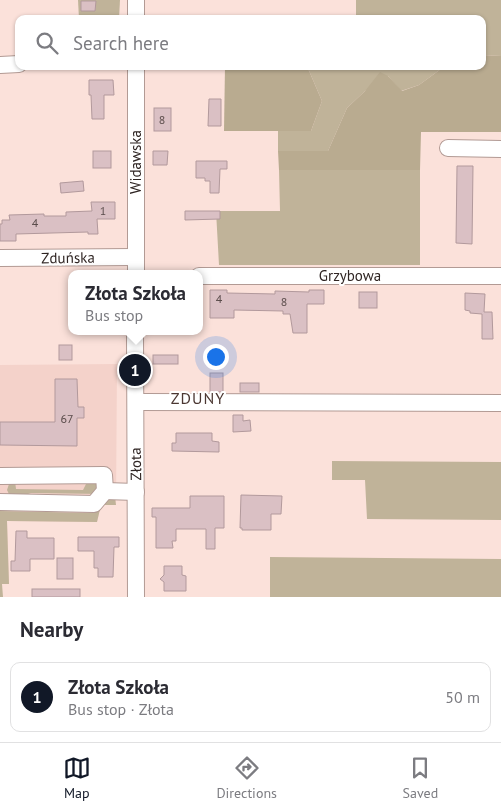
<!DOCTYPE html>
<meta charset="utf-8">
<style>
:root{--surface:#fff;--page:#f7f7f7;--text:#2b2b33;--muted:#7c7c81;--line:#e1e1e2;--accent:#111827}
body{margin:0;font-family:"PT Sans",sans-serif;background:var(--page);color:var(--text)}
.you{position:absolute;left:215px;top:356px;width:18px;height:18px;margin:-12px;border:4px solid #fff;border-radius:50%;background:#1a73e8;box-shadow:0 0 0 8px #1a73e833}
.badge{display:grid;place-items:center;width:32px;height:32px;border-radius:50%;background:var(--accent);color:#fff;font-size:16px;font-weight:700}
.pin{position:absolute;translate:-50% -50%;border:2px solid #fff;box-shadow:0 1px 5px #0006}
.popup{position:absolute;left:68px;top:270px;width:135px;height:65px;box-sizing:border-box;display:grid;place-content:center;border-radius:10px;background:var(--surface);filter:drop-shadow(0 1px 4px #0005);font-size:16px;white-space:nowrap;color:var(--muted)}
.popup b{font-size:19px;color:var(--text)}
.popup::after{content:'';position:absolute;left:50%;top:100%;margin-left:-10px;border:10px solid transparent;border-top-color:var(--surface)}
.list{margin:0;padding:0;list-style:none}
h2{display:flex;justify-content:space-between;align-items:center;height:65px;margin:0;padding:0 20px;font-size:21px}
h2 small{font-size:16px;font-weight:400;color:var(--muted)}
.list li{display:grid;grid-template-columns:32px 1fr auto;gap:15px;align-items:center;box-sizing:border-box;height:70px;margin:0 10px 10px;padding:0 10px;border:1px solid var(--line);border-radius:10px}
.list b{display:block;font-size:19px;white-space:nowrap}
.list p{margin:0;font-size:16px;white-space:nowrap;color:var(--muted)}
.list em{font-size:16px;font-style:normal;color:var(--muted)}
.icon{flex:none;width:28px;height:28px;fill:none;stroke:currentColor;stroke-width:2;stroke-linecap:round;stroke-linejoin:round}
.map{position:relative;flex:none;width:501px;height:597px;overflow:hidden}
.search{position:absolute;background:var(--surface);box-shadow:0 1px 4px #0004;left:15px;right:15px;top:15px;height:55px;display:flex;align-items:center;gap:12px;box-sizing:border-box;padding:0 18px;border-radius:10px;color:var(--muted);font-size:19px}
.sheet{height:145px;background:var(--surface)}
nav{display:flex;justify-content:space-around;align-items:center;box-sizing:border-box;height:70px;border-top:1px solid var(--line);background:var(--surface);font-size:14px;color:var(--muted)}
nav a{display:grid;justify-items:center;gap:2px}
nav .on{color:var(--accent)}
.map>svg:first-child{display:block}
.built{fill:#f4d2ca}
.green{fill:#c0b399}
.forest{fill:#b9ab90}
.building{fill:#dac0c4;stroke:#b2999c}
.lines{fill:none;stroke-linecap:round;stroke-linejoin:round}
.minor-casing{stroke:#b29a94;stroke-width:18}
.minor{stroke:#fff;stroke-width:16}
.labels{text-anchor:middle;stroke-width:4;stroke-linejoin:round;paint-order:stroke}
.number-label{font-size:12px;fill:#5a4c4b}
.street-label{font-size:15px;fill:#2f2523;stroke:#fff}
.neighbourhood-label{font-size:16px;letter-spacing:1px;fill:#4b3732;stroke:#fff}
</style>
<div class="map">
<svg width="501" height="597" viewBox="0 0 501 597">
<rect width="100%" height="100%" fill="#fbe1da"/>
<!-- built -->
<path class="built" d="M117,364L116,505H101L97,522L7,521L9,584H0V365Z"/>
<!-- green -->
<g class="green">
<path d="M78,0H120L119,19H79Z"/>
<path d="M356,0H501V56L482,55V19H356Z"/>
<path d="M307,66H445L419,85L401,91L388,76L365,91L347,108L328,151H278V131H311L322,101Z"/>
<path d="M279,170H420V265H219L216,211H280Z"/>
<path d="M332,461L501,462V520L367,519L365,480H332Z"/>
<path d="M15,481L16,489L83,490L86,484L90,482L97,483L100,494L31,493L16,498L10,496L7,490L9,484Z"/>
<path d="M115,498L116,505H101L97,522L7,521L9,584H2L3,597H0V511L93,513C99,504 105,501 115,498Z"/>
<path d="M270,557L501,559V597H270Z"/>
</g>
<!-- forest -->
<g class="forest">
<path d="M482,55L501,56V132H421L420,170H279L278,151H328L347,108L365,91L380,72L388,76L402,91L419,85L445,66H482Z"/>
<path d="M225,66H307L322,101L311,131H224Z"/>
</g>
<!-- building -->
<g class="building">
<path d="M81,1H96L95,11H81Z"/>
<path d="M89,80H113L114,95H104V119H92L91,95H89Z"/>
<path d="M209,99H221V126H208Z"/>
<rect x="154" y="108" width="17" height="23"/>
<rect x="93" y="151" width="18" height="17"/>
<path d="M153,151H168L167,165H153Z"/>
<path d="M196,161H227V169H220L219,193H210V181H205V178H196Z"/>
<path d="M457,166H473L472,244L456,243Z"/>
<path d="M83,181L84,191L61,193L60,183Z"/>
<path d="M91,202H115V219H97L98,234H88V232L16,234V241H0V224H2V220H10L9,215L44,214V216H66V212L92,211Z"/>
<path d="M185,211H220V219L185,220Z"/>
<path d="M210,290H227V293L275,294V291L309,292V290H324V304H307V333H293L290,314H283V311L234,310V318H210Z"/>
<rect x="359" y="292" width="18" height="16"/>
<path d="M465,293L485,294L484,312H492L493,339H482V314L470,313V311L465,310Z"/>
<rect x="59" y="345" width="13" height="15"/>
<rect x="153" y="355" width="25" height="9"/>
<rect x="210" y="373" width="13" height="19"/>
<path d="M55,379H77L78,407H84V418H77V446L0,445V422H55Z"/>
<rect x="240" y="383" width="19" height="9"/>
<path d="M233,415H243V421L250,420L251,431L233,432Z"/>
<path d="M176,433H212V441L219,442V452L172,451V443H176Z"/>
<path d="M241,495L282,496L281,514H271V530H242V528H240Z"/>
<path d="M190,496H224V528H215V549H206V529H176V541H172L173,548H156V517H152V508H190Z"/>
<path d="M16,531H27V538H54V559H30V571H11V561H15Z"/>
<path d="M78,537H119V547H114L113,577H98V568H94V551H78Z"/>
<rect x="57" y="558" width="16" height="21"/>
<path d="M164,566H182V575L186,576V591H164V582L160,579L164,575Z"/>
<rect x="32" y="589" width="48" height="8"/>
</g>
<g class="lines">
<defs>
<g id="minor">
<path d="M136,19V0"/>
<path d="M0,65L19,64"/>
<path d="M448,148L501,149"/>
<path d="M0,258L135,257"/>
<path d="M136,274V66"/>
<path d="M199,276H501"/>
<path d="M135,331L136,597"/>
<path d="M136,402L501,403"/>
<path d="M0,476L104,475L105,491L94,504L0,502"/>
<path d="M105,491L136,492"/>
</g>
</defs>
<!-- minor casing -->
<use href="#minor" class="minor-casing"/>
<!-- minor -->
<use href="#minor" class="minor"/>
</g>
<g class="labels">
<!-- number labels -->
<g class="number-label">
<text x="162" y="124">8</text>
<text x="103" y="215">1</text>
<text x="35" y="227">4</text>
<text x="219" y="303">4</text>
<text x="284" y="306">8</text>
<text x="67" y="423">67</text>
</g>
<!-- street labels -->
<g class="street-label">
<text transform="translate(136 162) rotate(-90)" y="5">Widawska</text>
<text transform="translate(68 258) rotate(-1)" y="5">Zduńska</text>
<text x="350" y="281">Grzybowa</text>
<text transform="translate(136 464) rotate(-91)" y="5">Złota</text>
</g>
<!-- neighbourhood labels -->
<g class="neighbourhood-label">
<text x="198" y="404">ZDUNY</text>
</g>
</g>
</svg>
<div class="you"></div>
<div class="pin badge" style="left:135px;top:370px">1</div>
<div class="popup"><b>Złota Szkoła</b>Bus stop</div>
<div class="search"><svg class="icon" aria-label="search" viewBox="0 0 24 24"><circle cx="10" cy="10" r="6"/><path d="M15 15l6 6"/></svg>Search here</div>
</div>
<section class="sheet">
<h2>Nearby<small></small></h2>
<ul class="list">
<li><span class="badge">1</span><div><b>Złota Szkoła</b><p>Bus stop · Złota</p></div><em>50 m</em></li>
</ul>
</section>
<nav>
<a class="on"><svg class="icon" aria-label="map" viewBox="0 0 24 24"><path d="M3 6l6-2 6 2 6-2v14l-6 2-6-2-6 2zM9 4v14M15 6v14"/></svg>Map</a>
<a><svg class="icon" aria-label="directions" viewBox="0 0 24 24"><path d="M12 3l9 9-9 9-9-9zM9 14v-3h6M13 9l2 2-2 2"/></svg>Directions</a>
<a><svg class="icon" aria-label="saved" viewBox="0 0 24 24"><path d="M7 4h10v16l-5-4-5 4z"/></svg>Saved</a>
</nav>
